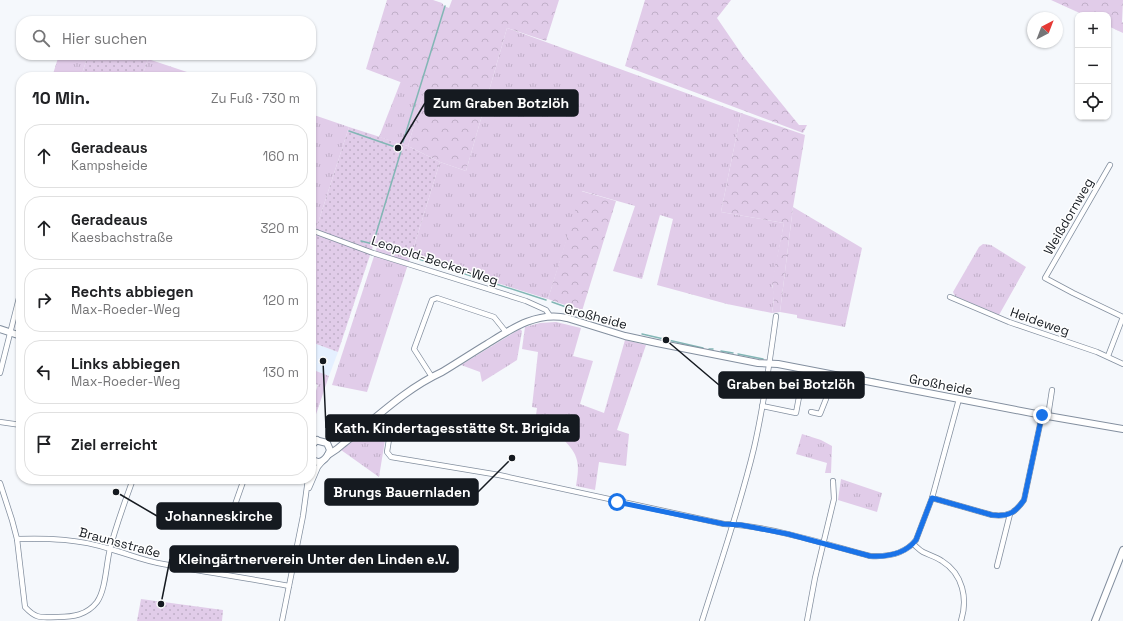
<!DOCTYPE html>
<html lang="de">
<meta charset="utf-8">
<style>
:root{--surface:#fff;--page:#f2f2f2;--text:#202124;--muted:#757577;--line:#e0e0e0}
body{margin:0;font-family:"Space Grotesk",sans-serif;background:var(--page);color:var(--text)}
.controls{position:absolute;right:12px;top:12px;display:grid;overflow:hidden;border-radius:8px;box-shadow:0 1px 3px #0004}
.controls button{width:36px;height:36px;display:grid;place-items:center;padding:0;border:0;border-bottom:1px solid var(--line);background:var(--surface);color:var(--text);font:20px sans-serif}
.compass{position:absolute;left:1027px;top:12px;width:36px;height:36px;border-radius:50%;background:var(--surface);box-shadow:0 1px 3px #0004;rotate:42deg}
.stop{position:absolute;width:12px;height:12px;margin:-9px;border:3px solid #1a73e8;border-radius:50%;background:#fff}
.stop.end{background:#1a73e8;border-color:#fff;box-shadow:0 1px 4px #0008}
.list{margin:0;padding:0;list-style:none}
h2{display:flex;justify-content:space-between;align-items:center;height:52px;margin:0;padding:0 16px;font-size:17px}
h2 small{font-size:13px;font-weight:400;color:var(--muted)}
.list li{display:grid;grid-template-columns:26px 1fr auto;gap:12px;align-items:center;box-sizing:border-box;height:64px;margin:0 8px 8px;padding:0 8px;border:1px solid var(--line);border-radius:16px}
.list b{display:block;font-size:15px;white-space:nowrap}
.list p{margin:0;font-size:13px;white-space:nowrap;color:var(--muted)}
.list em{font-size:13px;font-style:normal;color:var(--muted)}
.icon{flex:none;width:22px;height:22px;fill:none;stroke:currentColor;stroke-width:2;stroke-linecap:round;stroke-linejoin:round}
.map{position:relative;flex:none;width:1123px;height:621px;overflow:hidden}
.search{position:absolute;background:var(--surface);box-shadow:0 1px 3px #0004;left:16px;top:16px;width:300px;height:44px;display:flex;align-items:center;gap:10px;box-sizing:border-box;padding:0 14px;border-radius:16px;color:var(--muted);font-size:15px}
.panel{position:absolute;background:var(--surface);box-shadow:0 1px 3px #0004;left:16px;top:72px;width:300px;height:412px;border-radius:16px}
.map>svg:first-child{display:block}
.built{fill:#e5f0ff}
.grass{fill:url(#grass-tufts)}
.forest{fill:url(#forest-crowns)}
.park{fill:url(#park-dots)}
.lines{fill:none;stroke-linecap:round;stroke-linejoin:round}
.stream{stroke:#82b6b5;stroke-width:1.5}
.street-casing{stroke:#838f9f;stroke-width:6}
.secondary-casing{stroke:#838f9f;stroke-width:8}
.street{stroke:#fff;stroke-width:4.5}
.secondary{stroke:#fff;stroke-width:6}
.route{stroke:#1a73e8;stroke-width:5}
.labels{text-anchor:middle;stroke-width:3;stroke-linejoin:round;paint-order:stroke}
.street-label{font-size:13px;fill:#151a20;stroke:#fff}
.leader{fill:none;stroke:#151a20;stroke-width:1.5}
.callout-dot{fill:#151a20;stroke:#fff;stroke-width:1.5}
.callout{fill:#151a20;stroke:#151a20;stroke-width:1.5}
.callout-label{font-size:14px;text-anchor:middle;font-weight:bold;fill:#fff}
</style>
<div class="map">
<svg width="1123" height="621" viewBox="0 0 1123 621">
<defs>
<pattern id="grass-tufts" width="24" height="20" patternUnits="userSpaceOnUse"><rect width="24" height="20" fill="#e1cce9"/><path d="M3 7l-1-3M5 7V3M7 7l1-3M15 17l-1-3M17 17v-4M19 17l1-3" fill="none" stroke="#c0afc8"/></pattern>
<pattern id="forest-crowns" width="20" height="18" patternUnits="userSpaceOnUse"><rect width="20" height="18" fill="#e1cce9"/><path d="M2 6a3 3 0 1 1 6 0M12 15a3 3 0 1 1 6 0" fill="none" stroke="#c0afc8"/></pattern>
<pattern id="park-dots" width="8" height="8" patternUnits="userSpaceOnUse"><rect width="8" height="8" fill="#e1cce9"/><path d="M2 2h.1M6 6h.1" fill="none" stroke="#c0afc8" stroke-width="1.8" stroke-linecap="round"/></pattern>
</defs>
<rect width="100%" height="100%" fill="#f5f8fc"/>
<!-- built -->
<path class="built" d="M311,342L338,352L329,376L311,369Z"/>
<!-- grass -->
<g class="grass">
<path d="M507,28L741,113L721,212L784,223L772,286C776,294 773,304 772,313L727,304L657,285L673,219L660,215L642,279L613,271L635,206L582,191L548,299L411,256L440,162L466,171Z"/>
<path d="M59,55H88L81,77H52Z"/>
<path d="M148,59L202,77H142Z"/>
<path d="M401,81L424,91L408,146L379,137Z"/>
<path d="M311,114L349,127L317,226L311,224Z"/>
<path d="M793,207L862,248L845,327L797,318V315L780,312Z"/>
<path d="M983,244L991,245L1026,267L999,315L955,296L953,292L979,247Z"/>
<path d="M377,247L410,258L367,392L332,385Z"/>
<path d="M556,322L581,328L573,356L593,361L580,404L604,413L625,340L646,345L617,430L629,434L626,466L599,462L595,490L576,486C580,464 579,455 563,439L564,434L558,432L557,436H553L546,429L547,417L536,415L537,408L532,407L538,352L522,349L525,327L540,323Z"/>
<path d="M520,329L522,331L517,360L482,382L480,372L461,365Z"/>
<path d="M311,369L329,376L311,429V405L318,385L311,382Z"/>
<path d="M377,423L386,434L379,477L341,450Z"/>
<path d="M802,434L821,440L832,446L831,473H825L827,463L796,454Z"/>
<path d="M841,479L882,493L877,512L838,500Z"/>
</g>
<!-- forest -->
<g class="forest">
<path d="M387,0H433L442,3L444,6L449,8L452,0H559L546,41L507,28L466,171L440,162L408,146L424,91L366,69Z"/>
<path d="M645,0H731L717,18L743,56L799,125H807L803,133L625,66Z"/>
<path d="M1051,0H1123L1122,22L1123,23V33L1108,26V15H1084Z"/>
<path d="M741,113L805,135L793,207L780,312L772,313L774,299L772,282L784,223L721,212Z"/>
<path d="M581,191L616,201L582,311L548,299Z"/>
</g>
<!-- park -->
<g class="park">
<path d="M88,55H136L148,59L142,77H81Z"/>
<path d="M349,127L408,146L440,162L411,256L374,243L338,352L311,342V224L317,226Z"/>
<path d="M141,599L223,610L222,621H137Z"/>
</g>
<g class="lines">
<!-- stream -->
<g class="stream">
<path d="M349,131L398,148L401,151L373,244L361,241"/>
<path d="M403,142L445,6"/>
<path d="M378,246L546,300"/>
<path d="M552,302L591,316"/>
<path d="M596,317L621,326"/>
<path d="M642,334L703,348"/>
<path d="M709,349H713"/>
<path d="M721,351L733,353"/>
<path d="M738,354L763,359"/>
<path d="M843,373L854,375"/>
<path d="M861,377L878,380"/>
</g>
<defs>
<g id="street">
<path d="M311,230L373,253L526,301L546,310L550,316"/>
<path d="M950,297L1009,322L1097,352L1123,364"/>
<path d="M1108,356L1123,317L1073,293L1045,278L1110,165"/>
<path d="M0,373L21,290"/>
<path d="M432,377L414,349L432,300L437,298L494,317L506,332"/>
<path d="M762,406L796,413L799,397"/>
<path d="M811,412L820,414L826,399L830,374"/>
<path d="M1048,416L1052,390"/>
<path d="M376,418L390,433L387,452L391,457L499,475L724,524C770,526 825,544 870,556C886,557 905,554 916,540L932,498L959,399"/>
<path d="M0,422L21,425"/>
<path d="M0,483L12,520L17,539L25,607C37,620 42,617 58,617C73,617 87,615 97,602C106,589 106,564 110,549C116,525 125,502 133,479"/>
<path d="M309,488L318,467L324,460"/>
<path d="M932,498L992,515C1008,517 1015,513 1024,500L1042,415"/>
<path d="M231,516L244,479"/>
<path d="M17,539C49,538 79,539 110,549C128,554 144,561 163,564C205,572 247,578 289,586"/>
<path d="M913,544C916,546 919,550 923,552C929,555 936,557 942,561C963,574 968,599 961,621"/>
<path d="M997,566L1010,514"/>
<path d="M282,621L303,516L308,479"/>
<path d="M702,621C720,564 740,507 754,448C764,405 770,360 776,316"/>
<path d="M807,621L815,578L834,499L833,481"/>
</g>
<g id="secondary">
<path d="M0,329L21,336"/>
<path d="M311,439L327,443L330,450C327,459 319,467 311,458"/>
<path d="M311,447L313,444L317,440"/>
<path d="M328,455L337,449L343,444C375,419 405,389 442,372C457,363 472,353 487,344C511,329 537,311 567,318L625,336L657,343L758,363L778,364L1042,415L1123,429"/>
<path d="M1095,621L1123,550"/>
</g>
</defs>
<!-- street casing -->
<use href="#street" class="street-casing"/>
<!-- secondary casing -->
<use href="#secondary" class="secondary-casing"/>
<!-- street -->
<use href="#street" class="street"/>
<!-- secondary -->
<use href="#secondary" class="secondary"/>
</g>
<g class="lines">
<!-- route -->
<path class="route" d="M617,502L724,524L741,525L788,534L870,556C886,557 905,554 916,540L932,498L992,515C1008,517 1015,513 1024,500L1042,415"/>
</g>
<g class="labels">
<!-- street labels -->
<g class="street-label">
<text transform="translate(1068 216) rotate(-60)" y="5">Weißdornweg</text>
<text transform="translate(435 260) rotate(18)" y="5">Leopold-Becker-Weg</text>
<text transform="translate(596 316) rotate(15)" y="5">Großheide</text>
<text transform="translate(1040 321) rotate(19)" y="5">Heideweg</text>
<text transform="translate(941 384) rotate(11)" y="5">Großheide</text>
<text transform="translate(120 542) rotate(15)" y="5">Braunsstraße</text>
</g>
</g>
<!-- callouts -->
<path class="leader" d="M398 148L425 103M666 340L719 385M323 361L326 428M512 458L478 492M116 492L157 516M161 604L170 559"/>
<g class="callout-dot">
<circle cx="398" cy="148" r="4"/>
<circle cx="666" cy="340" r="4"/>
<circle cx="323" cy="361" r="4"/>
<circle cx="512" cy="458" r="4"/>
<circle cx="116" cy="492" r="4"/>
<circle cx="161" cy="604" r="4"/>
</g>
<g class="callout">
<rect x="425" y="90" width="153" height="26" rx="4"/>
<rect x="719" y="372" width="145" height="26" rx="4"/>
<rect x="326" y="415" width="253" height="26" rx="4"/>
<rect x="325" y="479" width="153" height="26" rx="4"/>
<rect x="157" y="503" width="124" height="26" rx="4"/>
<rect x="170" y="546" width="288" height="26" rx="4"/>
</g>
<g class="callout-label">
<text x="501" y="108">Zum Graben Botzlöh</text>
<text x="791" y="389">Graben bei Botzlöh</text>
<text x="452" y="433">Kath. Kindertagesstätte St. Brigida</text>
<text x="402" y="497">Brungs Bauernladen</text>
<text x="219" y="521">Johanneskirche</text>
<text x="314" y="564">Kleingärtnerverein Unter den Linden e.V.</text>
</g>
</svg>
<div class="controls">
<button>+</button>
<button>−</button>
<button><svg class="icon" aria-label="locate" viewBox="0 0 24 24"><circle cx="12" cy="12" r="6"/><path d="M12 2v4M12 18v4M2 12h4M18 12h4"/></svg></button>
</div>
<svg class="compass" viewBox="-18 -18 36 36"><path d="M0-13l5 13h-10z" fill="#e53935"/><path d="M0 13l5-13h-10z" fill="#757577"/></svg>
<div class="stop" style="left:617px;top:502px"></div>
<div class="stop end" style="left:1042px;top:415px"></div>
<div class="search"><svg class="icon" aria-label="search" viewBox="0 0 24 24"><circle cx="10" cy="10" r="6"/><path d="M15 15l6 6"/></svg>Hier suchen</div>
<section class="panel">
<h2>10 Min.<small>Zu Fuß · 730 m</small></h2>
<ul class="list">
<li><svg class="icon" aria-label="ahead" viewBox="0 0 24 24"><path d="M12 20V5M6 11l6-6 6 6"/></svg><div><b>Geradeaus</b><p>Kampsheide</p></div><em>160 m</em></li>
<li><svg class="icon" aria-label="ahead" viewBox="0 0 24 24"><path d="M12 20V5M6 11l6-6 6 6"/></svg><div><b>Geradeaus</b><p>Kaesbachstraße</p></div><em>320 m</em></li>
<li><svg class="icon" aria-label="right" viewBox="0 0 24 24"><path d="M7 20v-9h11M14 6l5 5-5 5"/></svg><div><b>Rechts abbiegen</b><p>Max-Roeder-Weg</p></div><em>120 m</em></li>
<li><svg class="icon" aria-label="left" viewBox="0 0 24 24"><path d="M17 20v-9H6M10 6l-5 5 5 5"/></svg><div><b>Links abbiegen</b><p>Max-Roeder-Weg</p></div><em>130 m</em></li>
<li><svg class="icon" aria-label="arrive" viewBox="0 0 24 24"><path d="M6 21V4h12l-3 4 3 4H6"/></svg><div><b>Ziel erreicht</b></div></li>
</ul>
</section>
</div>
